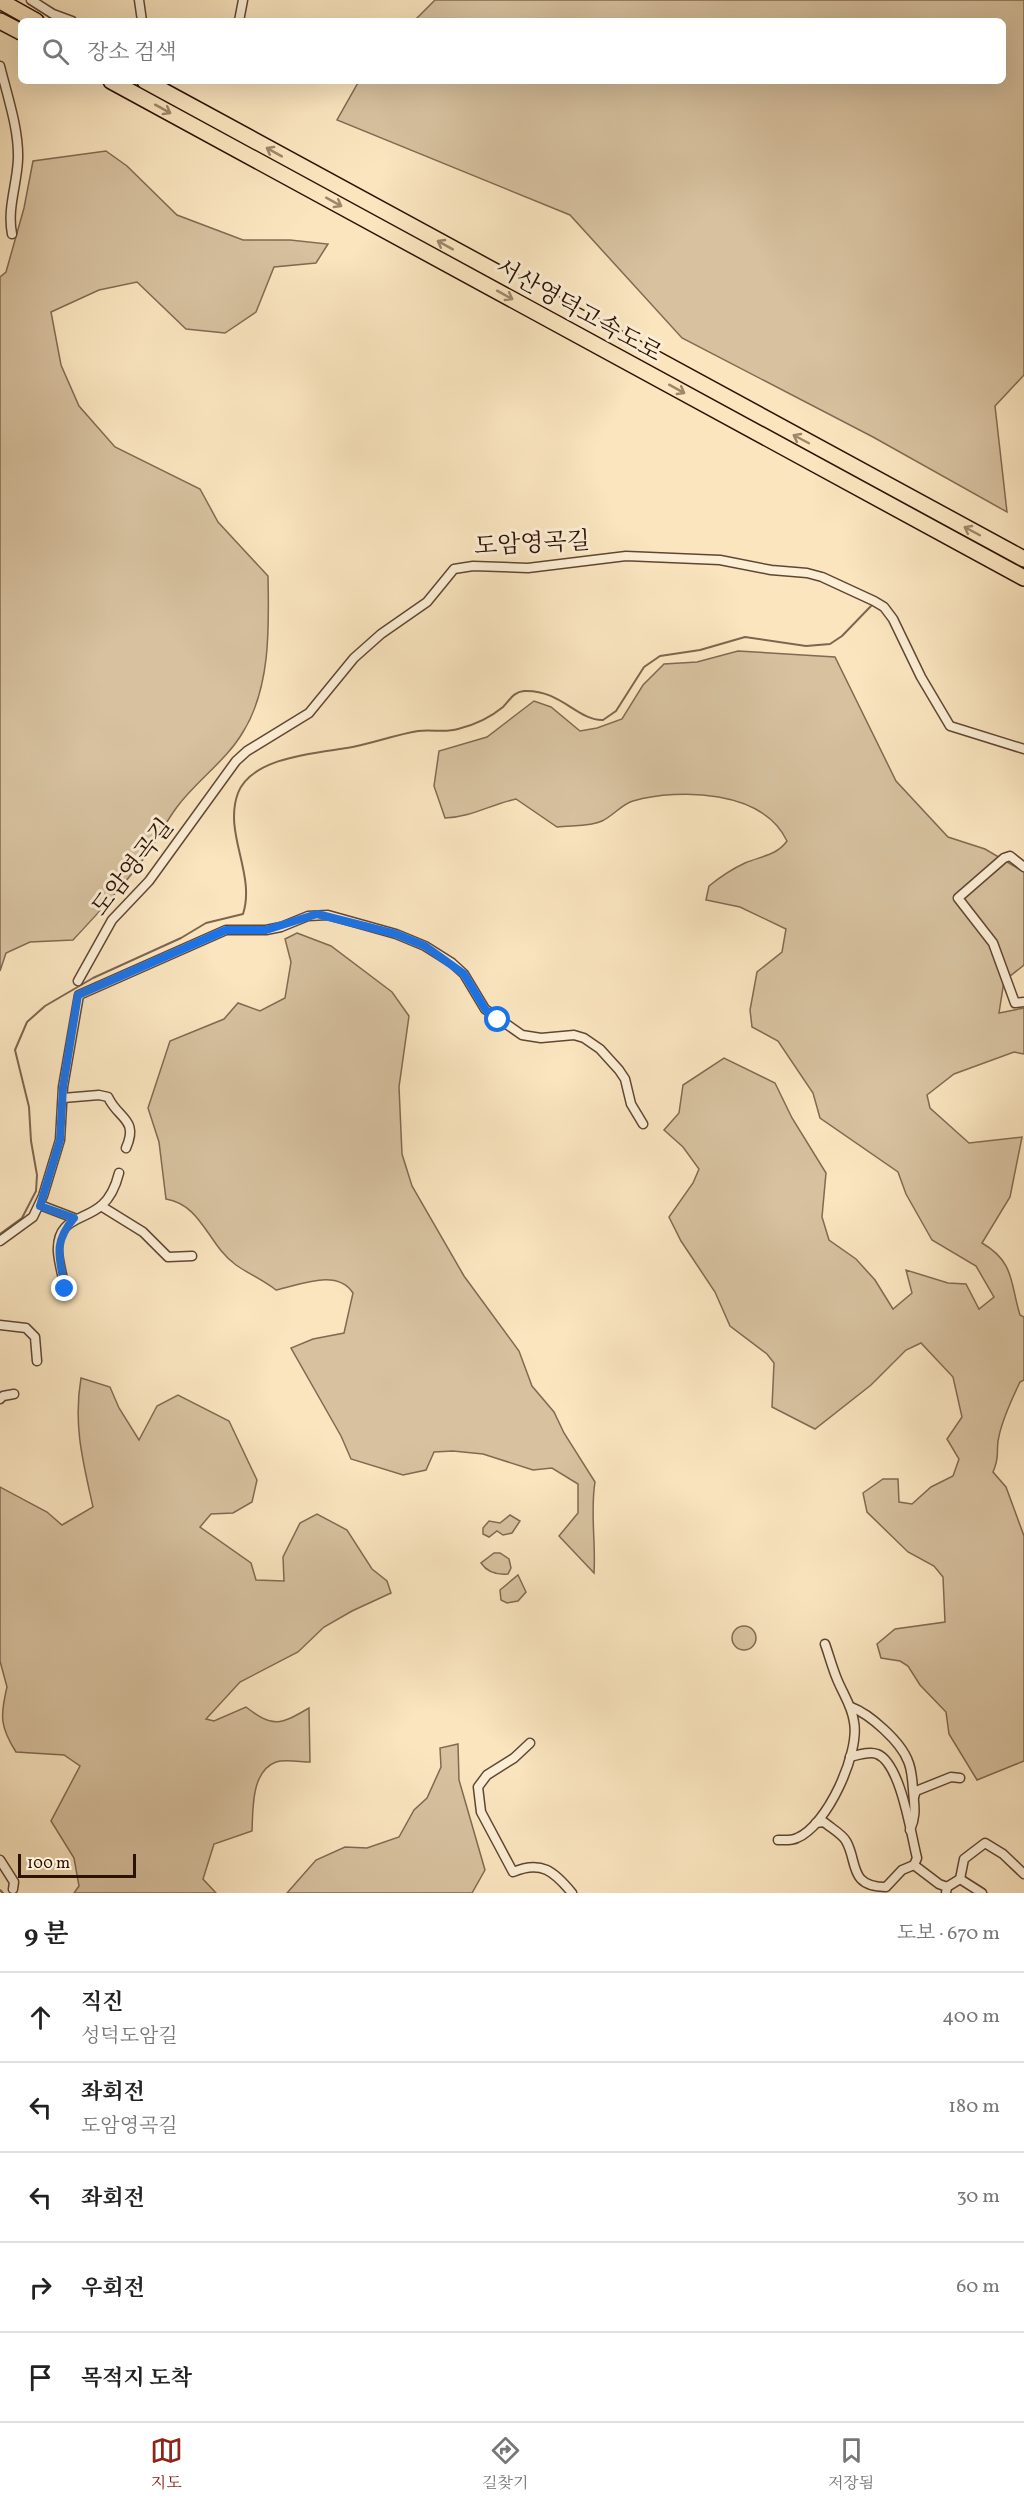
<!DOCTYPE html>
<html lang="ko">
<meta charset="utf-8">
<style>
:root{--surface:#fff;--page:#f6f6f6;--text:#222;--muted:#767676;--line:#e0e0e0;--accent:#8f2418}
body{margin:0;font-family:Vollkorn,"Noto Serif KR",serif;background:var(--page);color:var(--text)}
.scale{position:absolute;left:18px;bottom:15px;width:118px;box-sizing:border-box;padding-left:6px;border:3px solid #2d1104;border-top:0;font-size:16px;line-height:21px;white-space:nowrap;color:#2d1104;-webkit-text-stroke:4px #fceed5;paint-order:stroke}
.stop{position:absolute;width:18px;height:18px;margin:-14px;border:4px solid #1a73e8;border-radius:50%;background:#fff}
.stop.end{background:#1a73e8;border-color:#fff;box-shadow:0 2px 6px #0008}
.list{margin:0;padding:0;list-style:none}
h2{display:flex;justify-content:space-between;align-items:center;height:78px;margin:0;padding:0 24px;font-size:26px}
h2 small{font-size:20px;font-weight:400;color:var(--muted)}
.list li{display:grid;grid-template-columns:39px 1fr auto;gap:18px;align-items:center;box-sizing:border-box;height:90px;padding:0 24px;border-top:2px solid var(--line)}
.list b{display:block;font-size:22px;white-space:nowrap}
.list p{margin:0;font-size:20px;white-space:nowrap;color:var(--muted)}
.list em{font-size:20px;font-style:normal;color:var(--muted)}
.icon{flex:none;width:33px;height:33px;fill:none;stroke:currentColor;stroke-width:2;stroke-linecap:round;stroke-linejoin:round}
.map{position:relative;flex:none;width:1024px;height:1893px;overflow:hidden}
.search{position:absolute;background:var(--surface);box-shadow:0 6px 24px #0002;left:18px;right:18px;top:18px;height:66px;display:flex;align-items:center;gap:15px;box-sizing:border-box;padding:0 21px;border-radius:9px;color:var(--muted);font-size:22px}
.sheet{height:528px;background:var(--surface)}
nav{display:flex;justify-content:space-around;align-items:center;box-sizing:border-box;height:84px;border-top:2px solid var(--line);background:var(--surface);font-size:16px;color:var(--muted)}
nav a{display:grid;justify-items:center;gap:3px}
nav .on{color:var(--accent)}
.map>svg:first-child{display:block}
.green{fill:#d7c19f;stroke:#826952;stroke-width:1.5}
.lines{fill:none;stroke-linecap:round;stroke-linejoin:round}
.stream{stroke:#7e654e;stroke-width:2}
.street-casing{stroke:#604633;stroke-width:11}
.highway-casing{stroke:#2d1104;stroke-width:18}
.street{stroke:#fceed5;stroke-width:8}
.highway{stroke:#fae5bf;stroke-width:15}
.oneway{stroke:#9e866b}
.route{stroke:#1a73e8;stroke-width:8}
.labels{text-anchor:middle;stroke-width:6;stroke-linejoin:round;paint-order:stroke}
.street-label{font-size:24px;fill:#2d1104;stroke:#fceed5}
</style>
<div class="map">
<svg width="1024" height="1893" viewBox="0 0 1024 1893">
<rect width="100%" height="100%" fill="#fae5bf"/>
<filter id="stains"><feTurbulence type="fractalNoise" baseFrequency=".00333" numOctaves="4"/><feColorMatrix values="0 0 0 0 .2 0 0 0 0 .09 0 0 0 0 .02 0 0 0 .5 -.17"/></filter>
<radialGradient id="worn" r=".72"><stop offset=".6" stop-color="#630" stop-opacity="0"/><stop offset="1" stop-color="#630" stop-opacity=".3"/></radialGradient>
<!-- green -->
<g class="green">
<path d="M435,0H1024V375L995,406L1007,512L873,437L682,338L570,215L337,120L359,81H1003V21H414Z"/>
<path d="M106,151L127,166L177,215L243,240H290L328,244L316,263L274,267L256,312L225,333L186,329L137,282L99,290L51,312L61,365L79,406L115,447L200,489L218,522L268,576C269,626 271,687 243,732C226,761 197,780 177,807C167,820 159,836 150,850C127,882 100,911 73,940L30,942L6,953L0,971V277L6,272L24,208L33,161Z"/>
<path d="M738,651L835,657L896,781L948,837L985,849L1024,872V965L1004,981L999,1013L1024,1008V1054L1014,1052L954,1074L927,1095L930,1108L969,1143L1022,1137L1010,1197L982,1243C1015,1262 1010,1283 1020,1315L1024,1317V1380L1020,1382C1012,1399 1003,1417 999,1436C995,1451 1001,1454 993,1472L1006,1487L1024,1536V1761L977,1780L949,1734L946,1712L920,1685L908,1666L900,1661L881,1658L877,1644L895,1629L945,1622L943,1577L934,1566L908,1552L867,1512L863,1493L883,1479H898L899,1502L912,1504L931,1487L953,1476L959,1459L947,1439L962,1417L953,1377L921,1343L906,1350L871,1385L815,1429L772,1407L774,1363L767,1354L730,1326L715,1292L681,1241L669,1217L693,1183L699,1169L683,1147L664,1130L679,1113L683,1085L724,1058L775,1083L792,1118L826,1173L822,1217L829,1240L856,1259L875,1280L893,1309L912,1293L906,1270L948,1283L966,1284L979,1309L994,1297L976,1266L932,1240L906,1194L898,1172L820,1118L813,1093L778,1041L752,1027L750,1010L757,972L782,952L786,929L740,907L706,900L709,886C720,877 732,869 745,863C761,856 776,856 787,841C763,790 680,788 633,801C622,804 613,816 602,821C590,827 570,825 557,827L516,799C490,805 471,817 445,818L434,786L439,751L487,737L534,701L551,707L580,731L597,728L622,719L643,685L664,664L697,662Z"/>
<path d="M297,933L331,946L392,992L409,1016L399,1087L402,1154L412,1186L464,1276L519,1351L532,1386L554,1412L564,1433L595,1482C590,1512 596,1542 594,1573L559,1536L578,1513V1484L552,1468L533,1470L483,1454L453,1451L434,1452L426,1470L403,1475L351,1459L341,1436L291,1348L313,1339L344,1333L353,1293C337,1268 300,1285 276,1290C263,1280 249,1274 236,1265C208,1245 202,1205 166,1199L159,1142L148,1108L170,1041L224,1019L238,1003L260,1011L285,998L291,962L285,939Z"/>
<path d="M81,1378L110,1387L119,1408L139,1440L157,1406L178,1395L229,1421L257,1480L252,1502L233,1513L211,1514L200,1527L251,1563L256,1580L284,1581L283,1557L300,1523L317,1514L347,1530L372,1569L387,1581L391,1593L352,1611L324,1627L298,1652L240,1682L206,1719L214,1721L246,1707C273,1728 280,1725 309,1708L310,1762C301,1762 285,1759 276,1762C251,1771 253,1810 252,1831L214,1844L203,1879L216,1893H74L79,1886L74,1858L51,1821L80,1766L64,1755L16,1752C0,1727 0,1716 7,1687L0,1661V1487L47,1512L62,1525L93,1507C83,1462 73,1425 81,1378Z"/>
<path d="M510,1515L520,1521L512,1533L503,1535L497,1531L489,1537L483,1534V1528L489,1521L500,1523Z"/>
<path d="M494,1553H500L509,1559L511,1568L508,1574C497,1575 487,1572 481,1563Z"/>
<path d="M518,1575L526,1592L518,1601L507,1603L501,1600L500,1590Z"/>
<circle cx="744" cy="1638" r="12"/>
<path d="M458,1744L459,1780L485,1870L472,1893H287L316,1860L345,1847L367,1848L399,1837L414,1810L427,1798L441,1767L440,1748Z"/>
</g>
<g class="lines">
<!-- stream -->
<g class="stream">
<path d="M0,1234L22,1218L36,1191L37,1175L31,1141L29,1107L15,1050L27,1022L45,1006L93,978L181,938L206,923L243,914C256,874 223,833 238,793C252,757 316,753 347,748C371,744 394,735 418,731C432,729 445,733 458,729C474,725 491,717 503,707C510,700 513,692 524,691C560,689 578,721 603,720L616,711L644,667L660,656L700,650L745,637L806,646L830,644L842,636L871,606"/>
<path d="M0,1890L3,1893"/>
</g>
<defs>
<g id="street">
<path d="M31,0L53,14L72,21"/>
<path d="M139,0L142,21"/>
<path d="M239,21L243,0"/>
<path d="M0,66C7,95 19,129 18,159C17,185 7,208 12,234"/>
<path d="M1024,867L1010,856L1004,858L958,898L993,943L1015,1003L1024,1002"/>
<path d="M78,981L112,920L149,881L236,761L247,751L309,713L354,658L381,634L427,602L454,569L473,566L528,568L626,556L720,560L771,570L807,573L822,577L874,601L884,607L893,619L921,677L950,726L1024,749"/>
<path d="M63,1098L99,1095L108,1097C118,1119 139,1119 126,1148"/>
<path d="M40,1205L74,1218"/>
<path d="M101,1206L143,1232L168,1257L192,1256"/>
<path d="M0,1241L33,1217L43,1196L60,1140L63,1087L79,995L226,930H266L281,927L308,916L328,915L396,934L425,946L452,963L464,974L485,1009L522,1035L541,1038L574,1035L584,1038L600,1049L619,1070L625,1079L631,1104L643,1124"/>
<path d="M65,1289C63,1277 59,1264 58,1252C56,1217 85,1221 102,1205C112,1196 116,1185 119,1173"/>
<path d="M0,1325L26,1328L35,1337L37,1361"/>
<path d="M0,1399L3,1396L14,1394"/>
<path d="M851,1707C870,1714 901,1742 908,1761C912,1770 912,1779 913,1789C914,1805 917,1815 910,1830"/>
<path d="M530,1743L514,1758L487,1775L478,1787L481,1812L513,1872C541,1860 554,1871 572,1893"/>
<path d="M850,1757C858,1755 870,1751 877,1754C901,1763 911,1835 917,1858L914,1865"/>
<path d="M914,1797L916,1791L951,1777L960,1778"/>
<path d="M816,1823L824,1822C831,1828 842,1834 846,1841C858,1861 848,1887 886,1887L902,1870L914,1865L939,1884L947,1887L946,1893"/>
<path d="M778,1840C784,1840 791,1841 797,1838C827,1826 860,1753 854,1722C852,1706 843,1694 837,1679C832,1667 829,1655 825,1644"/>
<path d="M0,1860L14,1882L13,1889"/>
<path d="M960,1879L964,1859L985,1843L1003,1854L1024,1874"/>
<path d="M947,1887L960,1879L982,1893"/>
</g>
<g id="highway">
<path d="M0,1L36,21"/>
<path d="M0,21L21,32"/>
<path d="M111,81L1024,578"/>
<path d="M145,81L1024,559"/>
</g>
</defs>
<!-- street casing -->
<use href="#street" class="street-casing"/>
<!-- highway casing -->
<use href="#highway" class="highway-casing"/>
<!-- street -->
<use href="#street" class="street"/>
<!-- highway -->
<use href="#highway" class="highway"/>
</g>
<!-- one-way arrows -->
<defs><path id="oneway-shaft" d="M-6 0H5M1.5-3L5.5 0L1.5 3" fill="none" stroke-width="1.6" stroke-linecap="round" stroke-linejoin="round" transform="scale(1.5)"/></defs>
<g class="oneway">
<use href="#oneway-shaft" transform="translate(163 109) rotate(29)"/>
<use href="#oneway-shaft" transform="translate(274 152) rotate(-151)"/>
<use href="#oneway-shaft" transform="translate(334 202) rotate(29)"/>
<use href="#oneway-shaft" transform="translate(445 245) rotate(-151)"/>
<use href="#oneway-shaft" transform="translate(505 295) rotate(29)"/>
<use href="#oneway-shaft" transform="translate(677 389) rotate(29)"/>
<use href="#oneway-shaft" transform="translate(801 439) rotate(-152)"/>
<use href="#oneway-shaft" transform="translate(972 531) rotate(-152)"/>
</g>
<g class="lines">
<!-- route -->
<path class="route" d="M65,1289C60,1258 52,1244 74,1218L40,1206L60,1140L63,1087L78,995L226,930H266L317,914L396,934L425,946L464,974L485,1009L498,1020"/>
</g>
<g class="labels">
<!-- street labels -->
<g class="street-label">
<text transform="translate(579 310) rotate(29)" y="8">서산영덕고속도로</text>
<text transform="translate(532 543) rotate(-3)" y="8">도암영곡길</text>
<text transform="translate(132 867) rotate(-52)" y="8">도암영곡길</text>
</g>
</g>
<rect width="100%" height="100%" filter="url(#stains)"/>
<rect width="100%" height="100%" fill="url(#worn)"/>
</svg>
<div class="scale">100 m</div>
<div class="stop" style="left:498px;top:1020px"></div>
<div class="stop end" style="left:65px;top:1289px"></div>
<div class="search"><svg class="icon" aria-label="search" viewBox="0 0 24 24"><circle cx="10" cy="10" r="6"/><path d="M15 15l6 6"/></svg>장소 검색</div>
</div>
<section class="sheet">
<h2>9 분<small>도보 · 670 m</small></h2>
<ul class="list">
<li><svg class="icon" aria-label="ahead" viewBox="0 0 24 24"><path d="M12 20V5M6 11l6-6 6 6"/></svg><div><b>직진</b><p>성덕도암길</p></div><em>400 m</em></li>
<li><svg class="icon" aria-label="left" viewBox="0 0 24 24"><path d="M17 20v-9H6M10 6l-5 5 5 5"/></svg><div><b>좌회전</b><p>도암영곡길</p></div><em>180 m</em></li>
<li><svg class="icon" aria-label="left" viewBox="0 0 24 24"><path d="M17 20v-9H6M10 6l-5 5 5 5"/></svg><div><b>좌회전</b></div><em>30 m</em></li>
<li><svg class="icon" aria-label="right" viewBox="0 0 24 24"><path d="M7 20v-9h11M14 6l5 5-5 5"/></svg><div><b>우회전</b></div><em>60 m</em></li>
<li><svg class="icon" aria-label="arrive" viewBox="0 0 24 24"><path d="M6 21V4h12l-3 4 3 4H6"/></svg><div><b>목적지 도착</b></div></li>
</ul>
</section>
<nav>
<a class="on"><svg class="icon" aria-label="map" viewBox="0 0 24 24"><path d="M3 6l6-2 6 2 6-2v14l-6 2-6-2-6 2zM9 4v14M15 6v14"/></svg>지도</a>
<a><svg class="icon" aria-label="directions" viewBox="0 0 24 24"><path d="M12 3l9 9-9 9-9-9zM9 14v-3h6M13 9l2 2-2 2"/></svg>길찾기</a>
<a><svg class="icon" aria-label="saved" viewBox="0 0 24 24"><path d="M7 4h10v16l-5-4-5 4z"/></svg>저장됨</a>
</nav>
